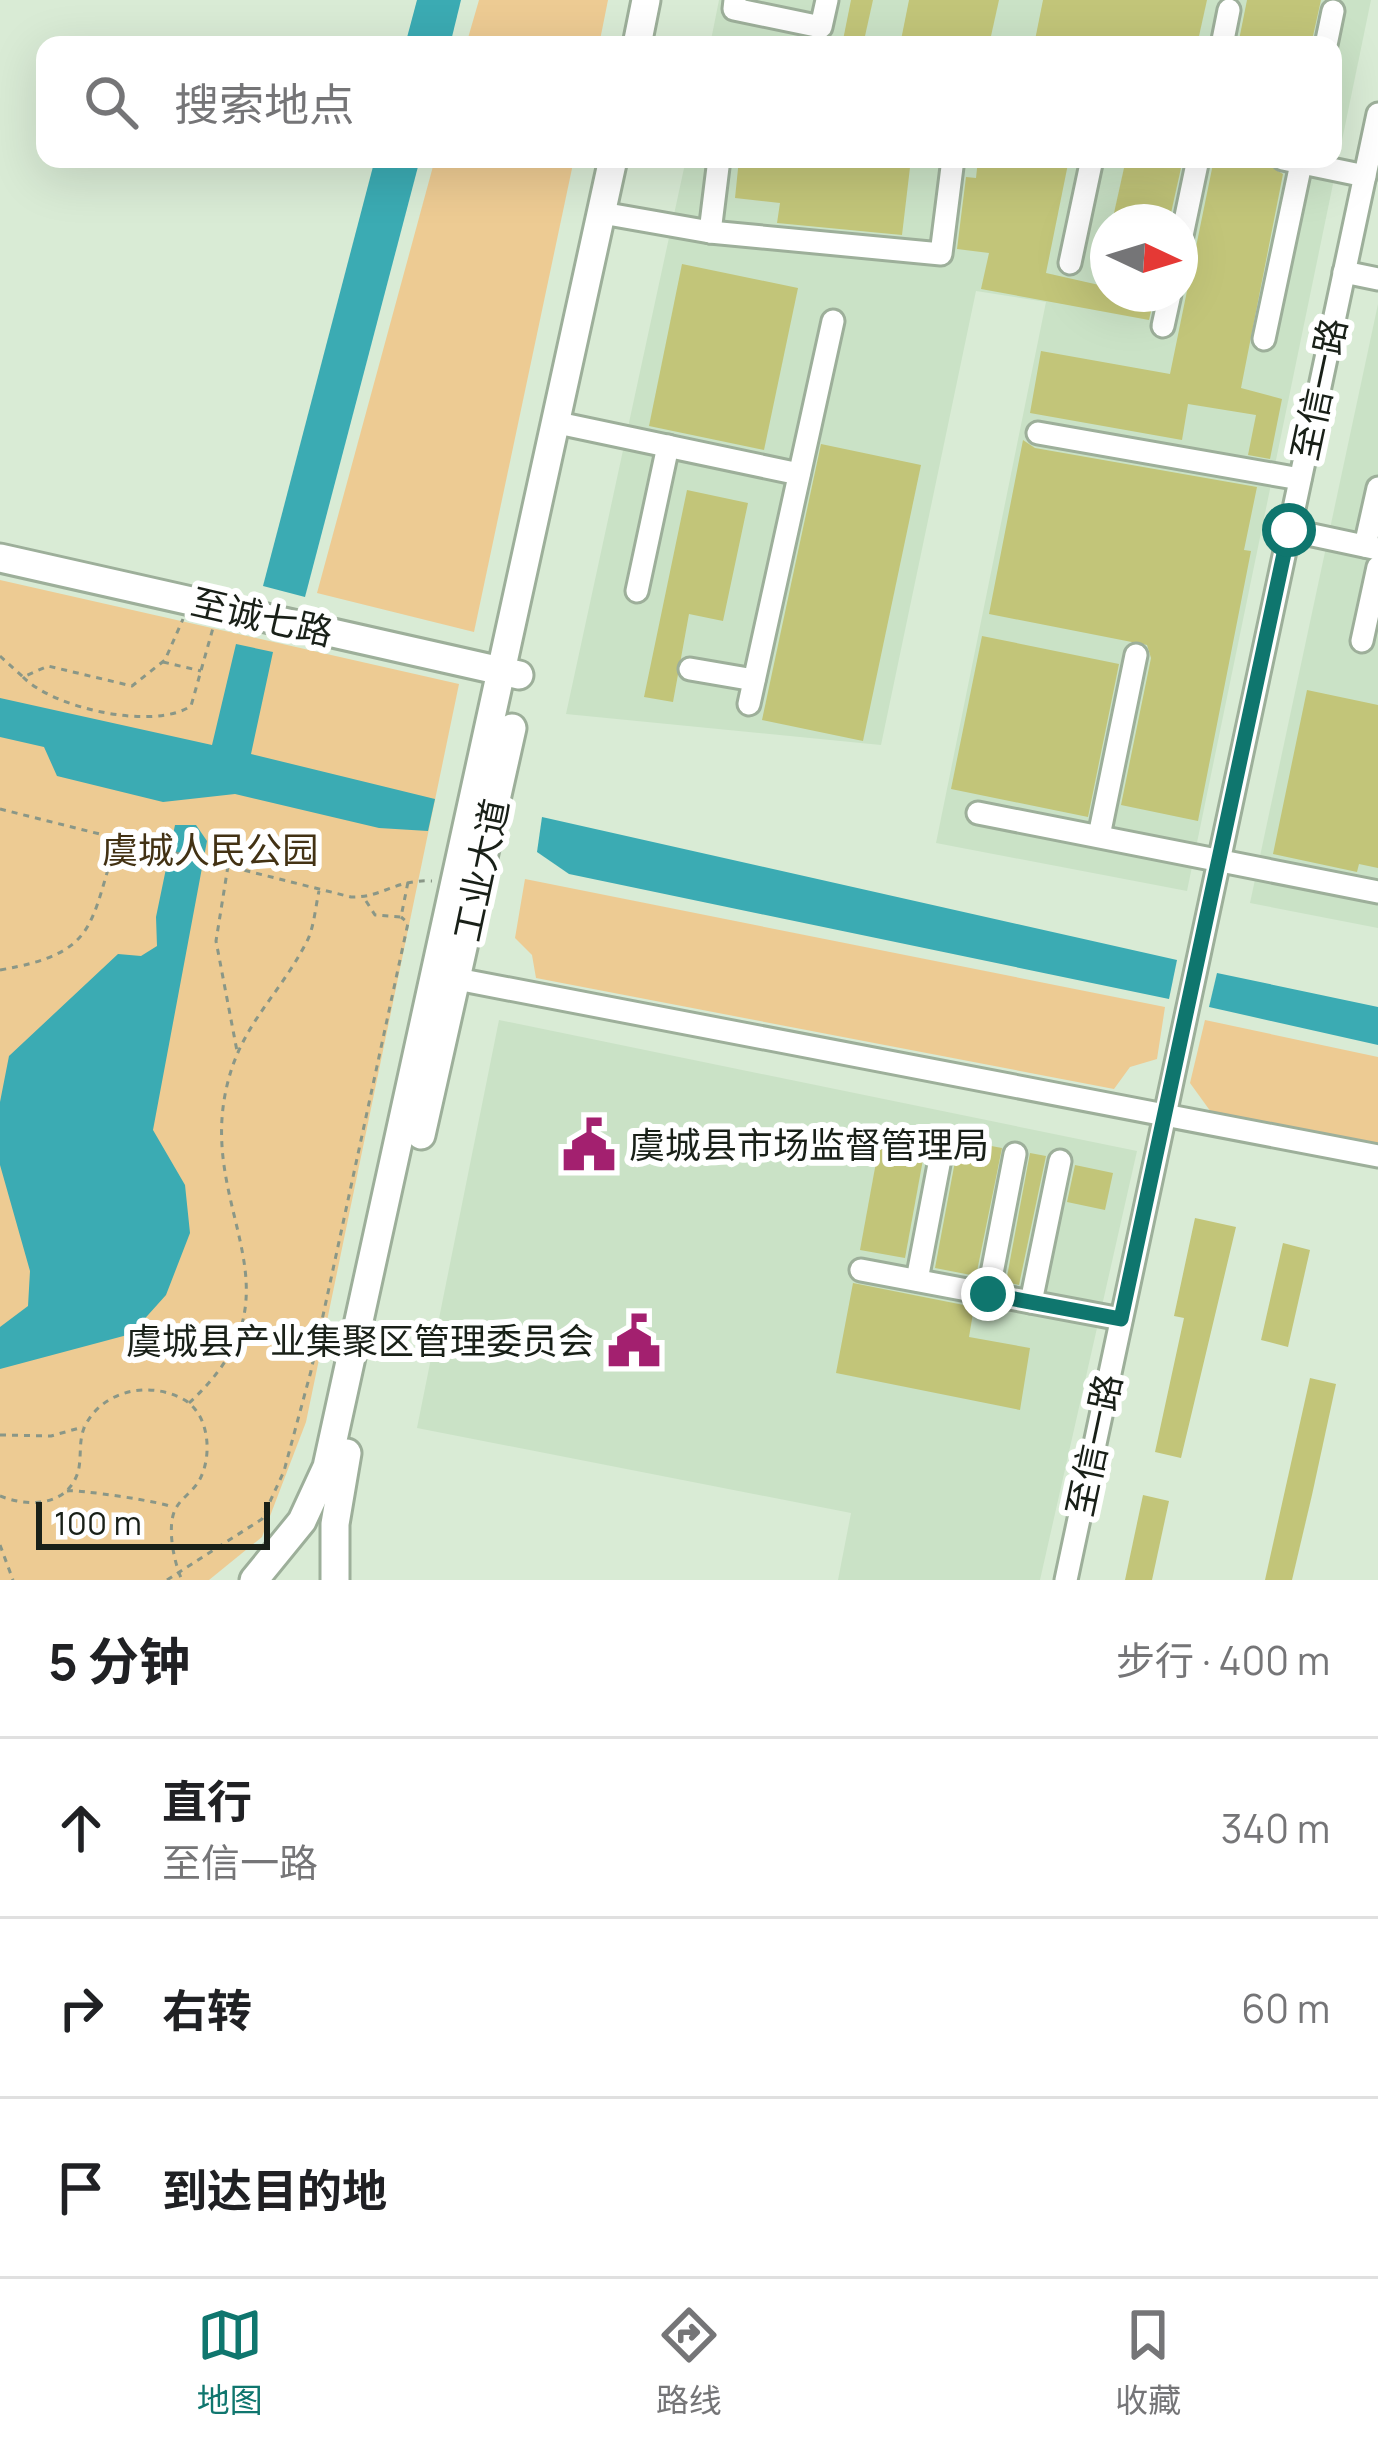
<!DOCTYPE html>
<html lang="zh">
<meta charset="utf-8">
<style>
:root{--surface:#fff;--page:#f2f2f2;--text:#202124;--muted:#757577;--line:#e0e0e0;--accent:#0f766e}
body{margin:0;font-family:Manrope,"Noto Sans SC",sans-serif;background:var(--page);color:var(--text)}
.compass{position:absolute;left:1090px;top:204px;width:108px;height:108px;border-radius:50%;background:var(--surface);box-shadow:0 12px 48px #0002;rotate:94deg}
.scale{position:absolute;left:36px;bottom:30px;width:234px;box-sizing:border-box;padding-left:12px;border:6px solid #192018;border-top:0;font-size:33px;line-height:42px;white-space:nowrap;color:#192018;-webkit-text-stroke:9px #fff;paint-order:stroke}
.stop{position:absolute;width:36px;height:36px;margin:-27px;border:9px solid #0f766e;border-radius:50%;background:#fff}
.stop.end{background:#0f766e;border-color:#fff;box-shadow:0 3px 12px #0008}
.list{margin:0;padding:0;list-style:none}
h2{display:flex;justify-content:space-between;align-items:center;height:156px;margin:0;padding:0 48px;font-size:51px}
h2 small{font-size:39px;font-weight:400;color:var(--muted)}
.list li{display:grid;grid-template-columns:78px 1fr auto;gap:36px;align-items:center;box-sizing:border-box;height:180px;padding:0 48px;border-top:3px solid var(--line)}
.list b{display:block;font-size:45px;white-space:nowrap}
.list p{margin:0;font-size:39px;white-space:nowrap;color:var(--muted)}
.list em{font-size:39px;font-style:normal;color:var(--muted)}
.icon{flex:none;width:66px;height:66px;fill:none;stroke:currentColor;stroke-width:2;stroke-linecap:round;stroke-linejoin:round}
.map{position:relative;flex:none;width:1378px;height:1580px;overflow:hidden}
.search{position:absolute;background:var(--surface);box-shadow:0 12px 48px #0002;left:36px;right:36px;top:36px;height:132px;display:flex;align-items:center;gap:30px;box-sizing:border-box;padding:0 42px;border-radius:24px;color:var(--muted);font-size:45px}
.sheet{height:696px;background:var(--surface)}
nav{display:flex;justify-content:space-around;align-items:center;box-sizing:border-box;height:168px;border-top:3px solid var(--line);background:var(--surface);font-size:33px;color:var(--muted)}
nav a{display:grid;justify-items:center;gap:6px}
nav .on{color:var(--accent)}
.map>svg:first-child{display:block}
.built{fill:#cae2c6;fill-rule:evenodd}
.green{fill:#edcb93}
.water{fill:#3babb3}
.building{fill:#c2c579}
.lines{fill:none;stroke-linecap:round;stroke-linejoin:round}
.minor-casing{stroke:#9daf9a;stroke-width:27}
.major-casing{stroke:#9daf9a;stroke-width:33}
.path{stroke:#8a9787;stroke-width:3;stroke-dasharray:6 6;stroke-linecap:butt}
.minor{stroke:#fff;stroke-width:21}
.major{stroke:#fff;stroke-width:27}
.route{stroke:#0f766e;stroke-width:15}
.labels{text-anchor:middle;stroke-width:12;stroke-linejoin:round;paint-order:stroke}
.street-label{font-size:36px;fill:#192018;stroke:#fff}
.park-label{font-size:36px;fill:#433214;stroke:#fff}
.poi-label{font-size:36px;fill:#192018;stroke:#fff;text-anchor:start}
</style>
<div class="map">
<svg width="1378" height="1580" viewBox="0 0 1378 1580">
<rect width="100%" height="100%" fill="#d9ebd5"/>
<!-- built -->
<g class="built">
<path d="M719,0H1371L1187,891L936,843L1046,302L976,291L881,745L566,714L686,159H1333V45H710ZM1108,222H1180V294H1108Z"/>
<path d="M1378,304V928L1250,903Z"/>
<path d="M499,1020L1137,1151L1040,1580H838L851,1513L417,1428Z"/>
</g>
<!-- green -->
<g class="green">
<path d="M479,0H608L599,45H466Z"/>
<path d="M435,159H574L474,632L317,593Z"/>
<path d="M0,580L459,684L306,1422L262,1537L209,1580H0Z"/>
<path d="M525,879L1165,1007L1157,1059L1130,1067L1114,1089L536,978L532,955L515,938Z"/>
<path d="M1205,1020L1378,1057V1144L1211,1112L1190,1083Z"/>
</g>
<!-- water -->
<g class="water">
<path d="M417,0H461L450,45H405Z"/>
<path d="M375,159H420L305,597L263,586Z"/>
<path d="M236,644L273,652L251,754L435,799L428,831L379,828L235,794L163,802L57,776L44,747L0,737V698L212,745Z"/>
<path d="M542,817L1177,960L1169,999L569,874L537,852Z"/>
<path d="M175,825H196L207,841L153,1130L185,1185L190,1233L166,1295L131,1334L0,1369V1327L28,1306L30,1271L0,1165V1102L9,1056L118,954L141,956L157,946L156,917Z"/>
<path d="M1217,973L1378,1007V1045L1209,1007Z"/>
</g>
<!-- building -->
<g class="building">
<path d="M851,0H873L863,45H842Z"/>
<path d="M909,0H999L989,45H900Z"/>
<path d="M1043,0H1207L1197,45H1034Z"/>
<path d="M1247,0H1321L1311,45H1238Z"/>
<path d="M739,159H911L902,235L777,223L780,203L735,198Z"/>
<path d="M978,159H1069L1046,273L1108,287V294H1155L1149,320L981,289L989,253L957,249L966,177L976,178Z"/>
<path d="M1126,159H1183L1169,222H1112Z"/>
<path d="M1214,159L1271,167L1283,174L1241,388L1282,399L1270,459L1248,455L1256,415L1188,404L1182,440L1030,413L1041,351L1170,374Z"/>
<path d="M682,264L798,288L764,450L649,426Z"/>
<path d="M1023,440L1035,448L1257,487L1244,550L1251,551L1198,821L1121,805L1151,658L1147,645L989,614Z"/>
<path d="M821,444L921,465L863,741L762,720Z"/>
<path d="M687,490L748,503L723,621L689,614L673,702L644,697Z"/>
<path d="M982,636L1119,664L1088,817L951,789Z"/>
<path d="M1307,690L1378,705V868L1359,864L1357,872L1273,854Z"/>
<path d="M883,1124L928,1132L905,1258L860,1250Z"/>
<path d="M959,1140L1002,1148L976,1276L935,1268Z"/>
<path d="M1030,1153L1046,1156L1019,1285L1006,1282Z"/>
<path d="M1075,1165L1113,1173L1105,1210L1067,1202Z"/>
<path d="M1195,1218L1236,1227L1181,1458L1155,1452L1184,1318L1174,1316Z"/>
<path d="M1283,1243L1310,1250L1288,1347L1261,1340Z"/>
<path d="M853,1283L974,1307L969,1337L1030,1348L1020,1410L836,1373Z"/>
<path d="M1310,1378L1336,1384L1312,1495L1292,1580H1265Z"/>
<path d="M1143,1495L1169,1501L1152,1580H1125Z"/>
</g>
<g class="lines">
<defs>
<g id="minor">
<path d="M735,0L734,9L821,27L827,0"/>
<path d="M1222,45L1229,10"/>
<path d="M1326,45L1333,11"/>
<path d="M1283,159L1365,176"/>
<path d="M602,213L710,232L941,254L953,159"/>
<path d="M710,232L719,159"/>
<path d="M1180,245L1198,159"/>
<path d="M1070,263L1092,159"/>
<path d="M1344,272L1378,279"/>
<path d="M1163,326L1170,294"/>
<path d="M1264,339L1302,159"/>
<path d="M558,423L799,474"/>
<path d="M1038,433L1300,479"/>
<path d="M1289,530L1378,549"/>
<path d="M1365,546L1378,488"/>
<path d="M637,591L668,446"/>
<path d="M1362,641L1378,567"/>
<path d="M690,669L754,680"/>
<path d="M749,704L833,321"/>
<path d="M978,813L1378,892"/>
<path d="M1099,836L1136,655"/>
<path d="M457,979L1378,1156"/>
<path d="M861,1270L1121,1319"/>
<path d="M917,1280L944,1138"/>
<path d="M988,1294L1015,1154"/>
<path d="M1031,1302L1060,1161"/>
<path d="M1066,1580L1378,114"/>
</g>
<g id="major">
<path d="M637,45L646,0"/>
<path d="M0,558L519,675"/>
<path d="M421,1135L512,728"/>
<path d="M254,1580L302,1521L327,1467L613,159"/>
<path d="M335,1580V1524L347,1453"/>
</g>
</defs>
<!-- minor casing -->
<use href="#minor" class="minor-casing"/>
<!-- major casing -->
<use href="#major" class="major-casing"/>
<!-- path -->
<g class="path">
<path d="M0,656L23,677L48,666L132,686L165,660L183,619"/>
<path d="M163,662L201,671"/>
<path d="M23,677C53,708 153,731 191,706L213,628"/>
<path d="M0,809L351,897C382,898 395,879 432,881"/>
<path d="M113,857L135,861L142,846"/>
<path d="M228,866L216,941L237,1051"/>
<path d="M366,901L375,915L401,917L408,882"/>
<path d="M0,970C98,953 89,926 117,840"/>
<path d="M189,1403C309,1293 199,1215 226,1090C239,1027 277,998 305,945C314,930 315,909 319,891"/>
<path d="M0,1435L51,1436L83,1427"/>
<path d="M67,1491C77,1489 164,1502 172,1507"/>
<path d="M0,1496C28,1507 67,1507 78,1472C82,1458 78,1440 85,1426C102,1391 147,1381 181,1398C209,1411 213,1454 200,1479C194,1491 182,1497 176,1508C166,1525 174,1563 182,1580"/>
<path d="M0,1545L13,1580"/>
<path d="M167,1580L262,1519L284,1471L311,1371L408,923L401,917"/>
</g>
<!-- minor -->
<use href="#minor" class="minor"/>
<!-- major -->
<use href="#major" class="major"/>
</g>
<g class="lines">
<!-- route -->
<path class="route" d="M988,1294L1121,1319L1289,530"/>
</g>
<!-- icons -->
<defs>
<symbol id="civic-bare" viewBox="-9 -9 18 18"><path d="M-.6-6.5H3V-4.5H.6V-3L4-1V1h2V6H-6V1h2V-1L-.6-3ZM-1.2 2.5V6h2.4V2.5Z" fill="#a3206f" stroke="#fff" stroke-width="2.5" paint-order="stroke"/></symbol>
</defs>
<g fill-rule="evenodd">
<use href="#civic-bare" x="551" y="1107" width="76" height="76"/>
<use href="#civic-bare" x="596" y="1303" width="76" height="76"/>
</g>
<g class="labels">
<!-- street labels -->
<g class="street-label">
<text transform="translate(1319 389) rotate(-78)" y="13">至信一路</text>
<text transform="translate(262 617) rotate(13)" y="13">至诚七路</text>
<text transform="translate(481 870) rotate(-78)" y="13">工业大道</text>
<text transform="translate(1094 1445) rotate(-78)" y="13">至信一路</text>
</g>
<!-- park labels -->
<g class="park-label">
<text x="210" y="863">虞城人民公园</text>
</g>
<!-- poi labels -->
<g class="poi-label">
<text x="629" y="1158">虞城县市场监督管理局</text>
<text x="594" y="1354" text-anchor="end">虞城县产业集聚区管理委员会</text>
</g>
</g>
</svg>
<svg class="compass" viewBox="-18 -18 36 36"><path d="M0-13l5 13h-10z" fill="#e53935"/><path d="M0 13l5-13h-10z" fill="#757577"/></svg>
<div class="scale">100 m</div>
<div class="stop" style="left:1289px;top:530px"></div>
<div class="stop end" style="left:988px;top:1294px"></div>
<div class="search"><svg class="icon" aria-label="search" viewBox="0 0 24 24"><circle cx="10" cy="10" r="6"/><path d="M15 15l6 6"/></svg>搜索地点</div>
</div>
<section class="sheet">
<h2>5 分钟<small>步行 · 400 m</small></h2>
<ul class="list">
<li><svg class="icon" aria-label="ahead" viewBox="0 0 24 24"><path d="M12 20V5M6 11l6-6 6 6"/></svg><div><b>直行</b><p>至信一路</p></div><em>340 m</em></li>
<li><svg class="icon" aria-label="right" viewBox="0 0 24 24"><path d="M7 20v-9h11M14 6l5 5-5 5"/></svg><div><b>右转</b></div><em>60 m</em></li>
<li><svg class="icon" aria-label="arrive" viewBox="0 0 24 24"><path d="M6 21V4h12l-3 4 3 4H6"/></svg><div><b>到达目的地</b></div></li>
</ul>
</section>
<nav>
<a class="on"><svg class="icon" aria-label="map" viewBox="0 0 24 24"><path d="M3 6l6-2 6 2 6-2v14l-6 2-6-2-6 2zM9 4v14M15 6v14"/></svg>地图</a>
<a><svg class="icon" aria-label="directions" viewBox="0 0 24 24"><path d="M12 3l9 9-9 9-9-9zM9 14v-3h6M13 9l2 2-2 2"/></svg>路线</a>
<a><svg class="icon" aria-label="saved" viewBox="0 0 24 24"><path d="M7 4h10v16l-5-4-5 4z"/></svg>收藏</a>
</nav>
